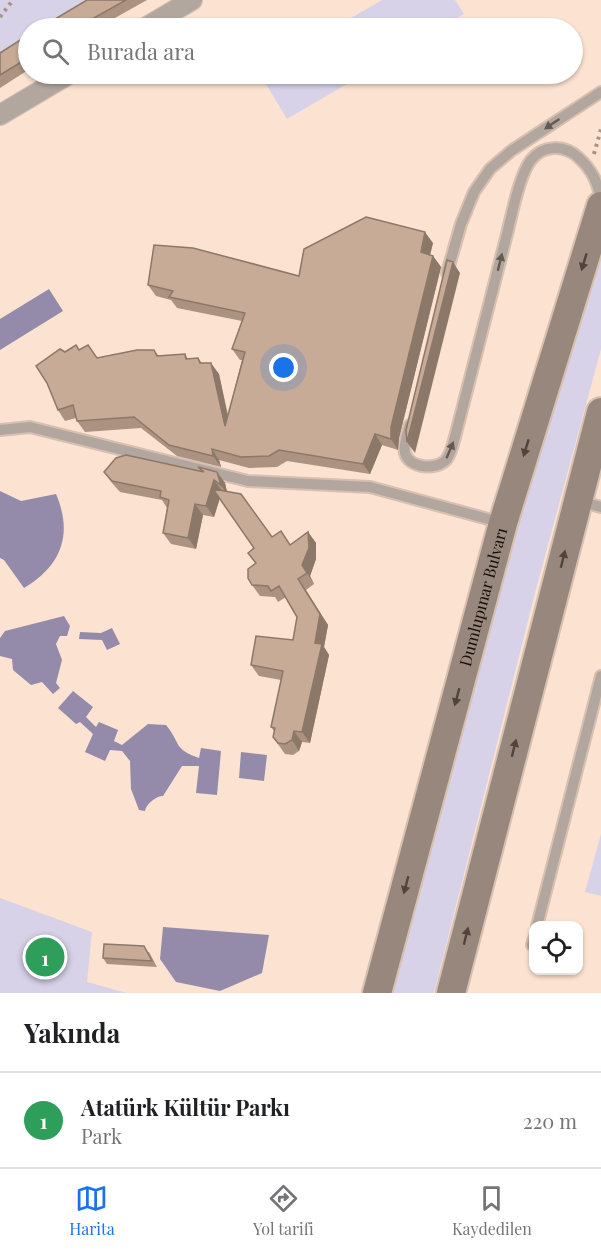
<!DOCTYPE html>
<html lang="tr">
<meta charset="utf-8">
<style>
:root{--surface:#fff;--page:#f6f6f6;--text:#202124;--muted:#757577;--line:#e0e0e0;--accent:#1a73e8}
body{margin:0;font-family:"Playfair Display",serif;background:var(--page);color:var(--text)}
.controls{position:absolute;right:18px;bottom:18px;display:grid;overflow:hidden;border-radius:12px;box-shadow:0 2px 4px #0004}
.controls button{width:54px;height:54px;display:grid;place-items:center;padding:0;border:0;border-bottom:2px solid var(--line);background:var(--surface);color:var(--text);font:30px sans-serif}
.you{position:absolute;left:284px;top:368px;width:21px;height:21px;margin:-15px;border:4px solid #fff;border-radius:50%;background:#1a73e8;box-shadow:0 0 0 9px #1a73e833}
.badge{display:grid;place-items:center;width:39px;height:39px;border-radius:50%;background:var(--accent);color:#fff;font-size:20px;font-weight:700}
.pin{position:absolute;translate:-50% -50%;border:3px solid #fff;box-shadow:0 2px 6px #0006}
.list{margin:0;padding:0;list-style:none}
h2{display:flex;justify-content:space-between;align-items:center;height:78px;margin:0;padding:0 24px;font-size:26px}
h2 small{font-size:20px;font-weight:400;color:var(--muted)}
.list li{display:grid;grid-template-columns:39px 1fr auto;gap:18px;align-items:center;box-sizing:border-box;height:96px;padding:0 24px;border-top:2px solid var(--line)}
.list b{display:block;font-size:22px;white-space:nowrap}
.list p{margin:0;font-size:20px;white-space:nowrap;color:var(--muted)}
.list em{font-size:20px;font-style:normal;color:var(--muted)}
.icon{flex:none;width:33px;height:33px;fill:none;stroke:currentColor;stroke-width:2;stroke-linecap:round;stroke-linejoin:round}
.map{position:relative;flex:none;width:601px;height:993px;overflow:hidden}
.search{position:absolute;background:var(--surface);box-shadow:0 2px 4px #0004;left:18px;right:18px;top:18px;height:66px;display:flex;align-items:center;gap:15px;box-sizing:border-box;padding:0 21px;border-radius:33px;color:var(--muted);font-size:22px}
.sheet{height:174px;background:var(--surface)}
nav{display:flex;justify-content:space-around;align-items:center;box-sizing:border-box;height:84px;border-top:2px solid var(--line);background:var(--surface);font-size:16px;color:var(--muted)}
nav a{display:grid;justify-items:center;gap:3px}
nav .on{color:var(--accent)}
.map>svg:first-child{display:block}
.green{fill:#d7d2e8}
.water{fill:#938ba9}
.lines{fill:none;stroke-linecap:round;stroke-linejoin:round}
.service-casing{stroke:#d7c0b0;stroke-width:14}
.minor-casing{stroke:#d7c0b0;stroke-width:22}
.secondary-casing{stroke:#d7c0b0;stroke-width:32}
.path{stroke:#a79386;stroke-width:4;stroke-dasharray:3 4.5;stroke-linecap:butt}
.service{stroke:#b2a79f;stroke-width:10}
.minor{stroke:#b2a79f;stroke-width:20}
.secondary{stroke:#98877c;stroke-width:28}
.wall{fill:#ac9381}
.shaded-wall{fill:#8c7869}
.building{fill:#c8ab96;stroke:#8c7869;stroke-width:1.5}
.oneway{fill:#645a53}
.oneway2{fill:#50443c}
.labels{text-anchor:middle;stroke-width:5;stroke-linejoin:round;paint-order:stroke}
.street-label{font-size:16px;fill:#150d07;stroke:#fce2d0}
</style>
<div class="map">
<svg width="601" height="993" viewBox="0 0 601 993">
<rect width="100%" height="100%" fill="#fce2d0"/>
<!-- green -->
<g class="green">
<path d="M0,0H108L61,28H28V48L0,66Z"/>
<path d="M382,0H455L464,14L440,28H334Z"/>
<path d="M260,74H364L287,119Z"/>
<path d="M601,241V349L535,593L434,993H391L491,617Z"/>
<path d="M601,834V896L585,892Z"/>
<path d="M0,898L92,932L87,982L127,993H0Z"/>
</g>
<!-- water -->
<g class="water">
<path d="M49,289L63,311L0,350V319Z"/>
<path d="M0,491L21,501L56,494C73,534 62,565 24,588L4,560L0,558Z"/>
<path d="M64,616L70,626L67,636H60L56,644L62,660L56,683L60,688L53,694L42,682L31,685L13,670L12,659L0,656V638L5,631Z"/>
<path d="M112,628L120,644L107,650L102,640L79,639L80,632L101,633Z"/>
<path d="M73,691L93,707L86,717L96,727L99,722L118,730L114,741L122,745L148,724L166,725C181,743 173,749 199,758L201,748L221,751L217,795L196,793L199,766H182L163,796C156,796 146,804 145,811L139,810L131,789L130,761L122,751L110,750L105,761L85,752L93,734L80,722L76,724L58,708Z"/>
<path d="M241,752L267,755L264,781L239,778Z"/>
<path d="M163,927L269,935L262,973L220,991L176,982L160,959Z"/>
</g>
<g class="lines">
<defs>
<g id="service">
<path d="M447,273L461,224L474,192L490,169L511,151L601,92"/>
<path d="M410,425C408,433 403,445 405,453C409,469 437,470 446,460C451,454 453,444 455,437C472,371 489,305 506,238C511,219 519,175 531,160C543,145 564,144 579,158C592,170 598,182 601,201"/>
<path d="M0,430L30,427L248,481L370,487L503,523"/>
<path d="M578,501L601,507"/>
<path d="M537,926L601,676"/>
<path d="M532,945L534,939"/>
</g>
<g id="minor">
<path d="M145,28L192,0"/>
<path d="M0,115L69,74"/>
</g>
<g id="secondary">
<path id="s1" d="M377,993L503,523L601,206"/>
<path d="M451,993L601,412"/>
</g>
</defs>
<!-- service casing -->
<use href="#service" class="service-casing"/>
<!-- minor casing -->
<use href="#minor" class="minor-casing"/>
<!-- secondary casing -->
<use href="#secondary" class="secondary-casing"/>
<!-- path -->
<g class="path">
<path d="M0,17L13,0"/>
<path d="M594,154L601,129"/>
</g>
<!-- service -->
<use href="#service" class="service"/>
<!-- minor -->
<use href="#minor" class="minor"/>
<!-- secondary -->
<use href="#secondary" class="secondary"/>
</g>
<!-- wall -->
<g class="wall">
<path d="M87,0H147L97,28H40Z"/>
<path d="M28,35V70L0,88V53Z"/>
<path d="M433,243L430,255L433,256L441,267L399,438L398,450L382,445L370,474L287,461L277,467L249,468L219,460L221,467L177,456L141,428L85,432L77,421L76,418L65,421L58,410L65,352L79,350L97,358L154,350L159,356L185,354L188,359L198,358L202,363L219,374L228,415L242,360H240L232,349L242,321L177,308L171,300L156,296L148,285L299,276Z"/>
<path d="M198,467L217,472L225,483L227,492L272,537L290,545L308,532L316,543V559L310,576L314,584L306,590L328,625L324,647L329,655L310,743L302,742L299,751L293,755L285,754L273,737L274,731L271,727L281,680L259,676L251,665L293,640L297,617L286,597L278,602L275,597L260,596L252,585L255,563L248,553L254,548L220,498L214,517L203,515L196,549L171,544L163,533L167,508L162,500L120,492L112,483L104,472L201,471Z"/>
<path d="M149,952L157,967L107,964L103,958Z"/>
</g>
<!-- shaded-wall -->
<g class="shaded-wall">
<path d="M425,232L433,243L428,263L421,252Z"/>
<path d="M433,256L441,267L399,438L398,450L391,439V427Z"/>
<path d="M453,262L460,273L415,453L407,442Z"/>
<path d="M211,363L219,374L232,437L225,426Z"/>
<path d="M375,434L382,445L370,474L363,464Z"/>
<path d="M212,449L219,460L221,467L213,456Z"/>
<path d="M217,472L225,483L228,496L221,485Z"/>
<path d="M214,480L222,491L214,517L206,506Z"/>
<path d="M195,504L203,515L196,549L188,538Z"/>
<path d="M308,532L316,543V559L310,576L314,584L302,565Z"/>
<path d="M298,579L328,625L324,647L329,655L310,743L302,732Z"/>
<path d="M294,731L302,742L299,751L292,740Z"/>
</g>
<!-- building -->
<g class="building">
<path d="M87,0H126L76,28H40Z"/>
<path d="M28,35V58L0,75V53Z"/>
<path d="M366,217L425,232L421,252L433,256L391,427V439L375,434L363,464L279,450L269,456L241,457L212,449L213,456L169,445L134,417L77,421L73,405L58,410L47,383L36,366L60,349L65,352L76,345L79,350L88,345L97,358L137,350H154L157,356L185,354L186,359L198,358L200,363H211L225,426L245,352L232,349L245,313L169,297L173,291L148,285L154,245L193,248L299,276L304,249Z"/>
<path d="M447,260L453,262L407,442L406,430Z"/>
<path d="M126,455L204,472L198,467L217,472L221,485L214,480L206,506L195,504L188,538L163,533L169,500L160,497L161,491L112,481L104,472L116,458Z"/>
<path d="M213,489L241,494L272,537L281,531L290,545L308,532L309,548L302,565L307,573L298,579L320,614L315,643L322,644L302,732L294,731L292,740L285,744L278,743L273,737L275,728L271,727L283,671L251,665L256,636L293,640L297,617L279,586L271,591L268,586L252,585L248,578V569L256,563L248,553L254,548Z"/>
<path d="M104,944L144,946L152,961L103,958Z"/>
</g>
<!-- one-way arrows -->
<defs><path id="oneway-solid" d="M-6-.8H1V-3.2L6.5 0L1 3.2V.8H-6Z" transform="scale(1.5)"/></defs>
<g class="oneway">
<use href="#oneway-solid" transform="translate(552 124) rotate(146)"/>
<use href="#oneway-solid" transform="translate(500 262) rotate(-76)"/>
<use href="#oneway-solid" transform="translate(450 450) rotate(-67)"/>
</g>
<g class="oneway2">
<use href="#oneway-solid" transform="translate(584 262) rotate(107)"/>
<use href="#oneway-solid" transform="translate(526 448) rotate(107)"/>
<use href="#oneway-solid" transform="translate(563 559) rotate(-76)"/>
<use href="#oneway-solid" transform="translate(457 697) rotate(105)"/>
<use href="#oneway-solid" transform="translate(514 748) rotate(-76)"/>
<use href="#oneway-solid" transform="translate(406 885) rotate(105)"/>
<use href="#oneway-solid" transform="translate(466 936) rotate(-76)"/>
</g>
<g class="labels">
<!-- street labels -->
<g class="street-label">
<text dy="6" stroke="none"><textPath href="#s1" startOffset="410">Dumlupınar Bulvarı</textPath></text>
</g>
</g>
</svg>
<div class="controls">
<button><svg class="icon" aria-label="locate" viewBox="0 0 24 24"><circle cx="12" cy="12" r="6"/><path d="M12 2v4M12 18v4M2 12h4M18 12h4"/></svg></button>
</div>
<div class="you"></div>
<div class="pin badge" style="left:45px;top:957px;background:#2e9e5b">1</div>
<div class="search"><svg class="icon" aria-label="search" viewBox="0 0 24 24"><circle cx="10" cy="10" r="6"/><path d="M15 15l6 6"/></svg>Burada ara</div>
</div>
<section class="sheet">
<h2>Yakında<small></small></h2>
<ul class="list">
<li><span class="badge" style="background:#2e9e5b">1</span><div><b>Atatürk Kültür Parkı</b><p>Park</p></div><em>220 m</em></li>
</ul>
</section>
<nav>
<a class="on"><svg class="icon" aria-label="map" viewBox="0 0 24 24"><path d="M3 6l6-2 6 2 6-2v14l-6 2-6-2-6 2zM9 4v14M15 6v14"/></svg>Harita</a>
<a><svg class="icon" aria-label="directions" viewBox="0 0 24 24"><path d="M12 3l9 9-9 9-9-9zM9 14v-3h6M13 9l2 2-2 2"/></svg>Yol tarifi</a>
<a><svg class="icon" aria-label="saved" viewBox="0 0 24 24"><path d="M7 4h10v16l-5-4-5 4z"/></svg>Kaydedilen</a>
</nav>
